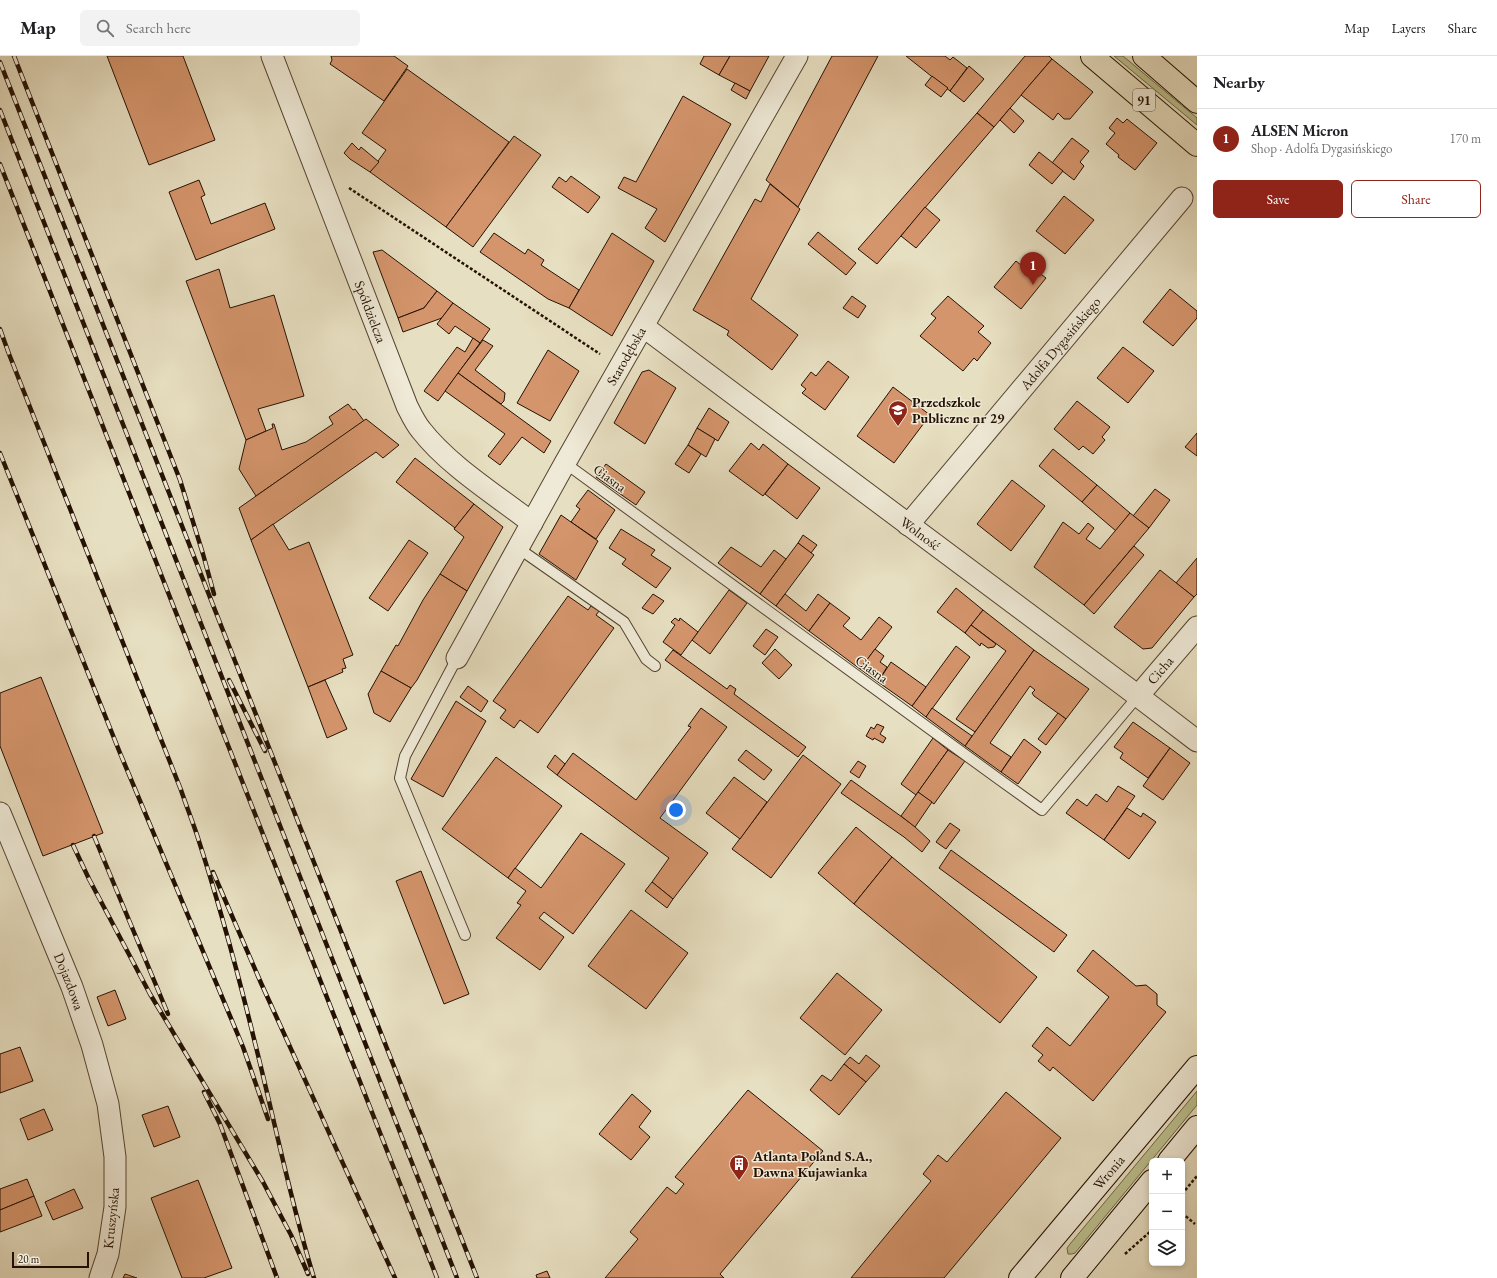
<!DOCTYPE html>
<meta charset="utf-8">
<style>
:root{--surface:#fff;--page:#f2f2f2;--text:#202124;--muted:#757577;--line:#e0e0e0;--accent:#8f2418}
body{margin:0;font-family:"EB Garamond",serif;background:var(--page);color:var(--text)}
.controls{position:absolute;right:12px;bottom:12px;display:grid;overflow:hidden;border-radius:6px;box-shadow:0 2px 6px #0003}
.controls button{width:36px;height:36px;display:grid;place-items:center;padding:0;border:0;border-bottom:1px solid var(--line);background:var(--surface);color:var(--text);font:20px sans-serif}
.scale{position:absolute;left:12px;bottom:10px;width:77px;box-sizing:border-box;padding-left:4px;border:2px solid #241103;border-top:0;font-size:11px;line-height:14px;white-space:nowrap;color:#241103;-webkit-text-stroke:3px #efead7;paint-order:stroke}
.you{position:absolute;left:676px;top:754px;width:14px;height:14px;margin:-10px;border:3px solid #fff;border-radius:50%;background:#1a73e8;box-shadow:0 0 0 6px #1a73e833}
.badge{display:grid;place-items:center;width:26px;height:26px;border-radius:50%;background:var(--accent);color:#fff;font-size:13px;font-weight:700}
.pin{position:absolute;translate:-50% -33px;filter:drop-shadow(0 1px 2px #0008)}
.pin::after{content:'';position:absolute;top:21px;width:14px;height:12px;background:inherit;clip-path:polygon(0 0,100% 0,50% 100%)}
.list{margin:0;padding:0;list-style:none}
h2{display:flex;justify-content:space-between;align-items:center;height:52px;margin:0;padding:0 16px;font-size:17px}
h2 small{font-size:13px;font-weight:400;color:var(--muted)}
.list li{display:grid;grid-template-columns:26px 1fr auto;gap:12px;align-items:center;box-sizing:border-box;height:60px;padding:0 16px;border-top:1px solid var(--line)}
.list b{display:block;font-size:15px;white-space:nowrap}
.list p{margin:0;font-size:13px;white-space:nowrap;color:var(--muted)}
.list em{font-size:13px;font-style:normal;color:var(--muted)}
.actions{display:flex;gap:8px;padding:12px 16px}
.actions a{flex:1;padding:9px 0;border:1px solid var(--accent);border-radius:6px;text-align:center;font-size:14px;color:var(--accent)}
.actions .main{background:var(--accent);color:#fff}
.icon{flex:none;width:22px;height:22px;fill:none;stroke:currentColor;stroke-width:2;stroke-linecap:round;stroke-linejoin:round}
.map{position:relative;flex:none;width:1197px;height:1222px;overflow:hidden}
header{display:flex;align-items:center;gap:24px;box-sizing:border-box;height:56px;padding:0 20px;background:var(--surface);border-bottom:1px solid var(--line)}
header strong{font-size:19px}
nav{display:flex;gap:22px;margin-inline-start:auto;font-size:14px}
.search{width:280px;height:36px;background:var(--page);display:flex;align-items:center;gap:10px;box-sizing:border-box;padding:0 14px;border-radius:6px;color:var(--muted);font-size:15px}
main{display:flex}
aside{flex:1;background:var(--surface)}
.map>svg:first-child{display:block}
.green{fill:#bcc08e;stroke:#706848}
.building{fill:#d5956c;stroke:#241103}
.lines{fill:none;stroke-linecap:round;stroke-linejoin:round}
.lane-casing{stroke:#554432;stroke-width:12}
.street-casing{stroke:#554432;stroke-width:23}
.secondary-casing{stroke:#241103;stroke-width:24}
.primary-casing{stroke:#241103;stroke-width:24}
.path{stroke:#241103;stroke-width:2.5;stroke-dasharray:3 2;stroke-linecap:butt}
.lane{stroke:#efead7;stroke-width:10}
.street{stroke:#efead7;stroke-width:21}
.secondary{stroke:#efead7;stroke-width:22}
.primary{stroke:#e7dfc1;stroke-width:22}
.rail-casing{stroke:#241103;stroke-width:4.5}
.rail{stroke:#efead7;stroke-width:3;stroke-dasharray:9;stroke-linecap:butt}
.labels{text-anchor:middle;stroke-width:3;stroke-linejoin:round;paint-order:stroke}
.shield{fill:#efead7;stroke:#615243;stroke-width:1}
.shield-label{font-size:13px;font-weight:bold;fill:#241103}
.street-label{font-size:14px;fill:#241103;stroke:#efead7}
.poi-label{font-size:14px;font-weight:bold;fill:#241103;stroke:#efead7;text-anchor:start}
</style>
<header>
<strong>Map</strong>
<div class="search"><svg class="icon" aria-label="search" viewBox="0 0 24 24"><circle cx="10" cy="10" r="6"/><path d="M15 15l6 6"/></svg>Search here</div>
<nav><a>Map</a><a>Layers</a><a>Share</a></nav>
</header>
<main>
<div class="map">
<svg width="1197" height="1222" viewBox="0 0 1197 1222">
<rect width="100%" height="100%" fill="#e7dfc1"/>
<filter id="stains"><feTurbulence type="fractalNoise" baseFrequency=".005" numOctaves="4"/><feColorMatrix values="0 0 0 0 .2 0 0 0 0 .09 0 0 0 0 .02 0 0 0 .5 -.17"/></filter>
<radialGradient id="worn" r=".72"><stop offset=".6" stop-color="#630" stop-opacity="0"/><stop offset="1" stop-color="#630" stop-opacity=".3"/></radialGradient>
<!-- green -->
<g class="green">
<path d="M1114,0H1123L1197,62V69Z"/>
<path d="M1197,1035V1049L1075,1197L1072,1198H1068L1067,1192L1070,1188Z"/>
</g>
<!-- building -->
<g class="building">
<path d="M107,0H183L215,84L149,109Z"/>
<path d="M331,0H394L408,10L384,45L330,8L332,4Z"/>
<path d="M704,0H730L719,19L700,8Z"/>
<path d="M730,0H769L750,35L719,19Z"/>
<path d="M832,0H878L798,151L766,124Z"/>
<path d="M906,0H945L950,4L953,1L967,12L950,35Z"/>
<path d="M1025,0H1049L1052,3L994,71L977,57Z"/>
<path d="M1052,3L1093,36L1070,63H1064L1058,57L1053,64L1021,39Z"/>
<path d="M969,10L984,23L964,46L950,35Z"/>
<path d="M407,13L509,86L446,171L370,116L386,94L362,77Z"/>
<path d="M932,20L948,32L941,41L925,29Z"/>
<path d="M735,27L750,35L746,43L731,34Z"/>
<path d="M683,40L731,68L665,186L645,172L657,153L618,132L624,121L636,126Z"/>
<path d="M1010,52L1024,65L1014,77L1000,64Z"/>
<path d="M977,57L994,71L877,208L858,193Z"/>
<path d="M1117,62L1123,67L1127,63L1157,87L1135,114L1118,101L1119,99L1106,88L1115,77L1109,72Z"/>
<path d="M514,80L541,99L473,191L446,171Z"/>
<path d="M1072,82L1089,95L1080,106L1084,110L1074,124L1052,107Z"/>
<path d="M352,87L359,94L361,91L379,106L370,116L350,103L344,97Z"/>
<path d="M1039,96L1063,115L1052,128L1029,109Z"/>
<path d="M571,120L600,141L588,157L552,131L559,121L566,126Z"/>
<path d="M199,124L205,139L201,141L211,168L265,147L275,173L196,204L169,136Z"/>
<path d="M770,128L800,153L751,243L798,279L772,314L727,279L729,275L693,254L755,143L761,146Z"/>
<path d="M1064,140L1094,164L1065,198L1036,175Z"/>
<path d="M925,151L940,164L916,192L901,180Z"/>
<path d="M818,176L856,207L846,219L808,188Z"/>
<path d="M494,177L525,198L528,193L544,204L541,209L579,234L569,252L548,243L480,196Z"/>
<path d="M612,177L654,205L612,280L569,252Z"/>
<path d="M382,194L437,235L424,252L398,262L373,196Z"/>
<path d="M1016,205L1027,214L1030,210L1046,222L1021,253L994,231Z"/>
<path d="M219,213L230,252L274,239L304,340L258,353L266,375L246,384L186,225Z"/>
<path d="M1170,233L1197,255V262L1173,290L1143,266Z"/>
<path d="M437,235L453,247L442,262L403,276L398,262L424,252Z"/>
<path d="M852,240L866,250L858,262L843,252Z"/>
<path d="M948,240L984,270L978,276L991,287L977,305L974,302L963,315L920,280L936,262L931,258Z"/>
<path d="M453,247L490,273L480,287L455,270L449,278L437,268Z"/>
<path d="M473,282L480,287L438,345L424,335L457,291L465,296Z"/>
<path d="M483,284L493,290L475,314L505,337L504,345L501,348L458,317Z"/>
<path d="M1123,291L1154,315L1128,347L1097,322Z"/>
<path d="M548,294L579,315L550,365L517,347Z"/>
<path d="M828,305L849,321L825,354L802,337L806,333L801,329L811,316L816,320Z"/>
<path d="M649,314L676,332L645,388L614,367L642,316Z"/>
<path d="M458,317L551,385L544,397L522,381L500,409L488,400L505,378L445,335Z"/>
<path d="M893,331L930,359L894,407L857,380Z"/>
<path d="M1077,345L1110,371L1102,381L1105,384L1093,398L1083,390L1079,394L1054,373Z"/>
<path d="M348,348L353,354L355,353L364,365L256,440L239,413L246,384L273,372L272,368H274L282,394L306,386L333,368L329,361Z"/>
<path d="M709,352L729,366L718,385L697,372Z"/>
<path d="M366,363L399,389L383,402L376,396L251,484L239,452Z"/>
<path d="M697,372L715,383L706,401L688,389Z"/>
<path d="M1197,377V400L1185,391Z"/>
<path d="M751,387L759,394L763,388L788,408L763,440L729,415Z"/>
<path d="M688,389L701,398L689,417L675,408Z"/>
<path d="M1053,393L1097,429L1082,446L1039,410Z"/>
<path d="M415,402L474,448L455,472L396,426Z"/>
<path d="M606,408L645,436L636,449L596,421Z"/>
<path d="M788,408L820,432L797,463L765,438Z"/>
<path d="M1012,424L1045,450L1011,495L977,468Z"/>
<path d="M1097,429L1130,457L1116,475L1082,446Z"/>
<path d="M1155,433L1170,444L1149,472L1133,460Z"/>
<path d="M588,434L615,454L596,483L571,466L580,453L576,450Z"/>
<path d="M474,448L503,471L467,535L440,518L464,481L454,473Z"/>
<path d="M1130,457L1149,472L1084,549L1034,511L1063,466L1079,478L1088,467L1094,472L1086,483L1100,493Z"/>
<path d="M561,459L598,485L576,524L539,498Z"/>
<path d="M273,468L289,494L309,486L353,599L343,603L346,612L342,613L343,616L308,631L251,484Z"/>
<path d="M621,473L655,494L651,499L671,512L656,532L622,508L626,503L609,492Z"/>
<path d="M803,479L817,489L811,497L798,487Z"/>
<path d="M409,484L428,497L388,555L369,542Z"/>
<path d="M798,487L814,499L776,550L760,538Z"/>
<path d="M1134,490L1144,499L1094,558L1084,549Z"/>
<path d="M731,491L761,511L774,494L786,503L760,538L718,507Z"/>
<path d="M1197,502V538L1194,541L1176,527Z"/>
<path d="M1160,514L1194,541L1152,592L1143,593L1114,571Z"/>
<path d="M440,518L467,535L417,624L411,632L381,615L396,589L398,590L423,544Z"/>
<path d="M956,532L983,554L965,577L937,556Z"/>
<path d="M729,534L747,547L710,598L692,584Z"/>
<path d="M653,538L664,545L653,558L642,552Z"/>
<path d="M785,538L806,555L818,538L830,547L809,575L776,550Z"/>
<path d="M568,540L588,554L591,550L599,555L596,559L614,572L538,677L520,664L514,672L500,662L506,654L493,645Z"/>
<path d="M830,547L850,562L843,570L861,584L879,561L892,571L860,613L809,575Z"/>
<path d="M983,554L1034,594L975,676L956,663L1006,595L971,569Z"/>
<path d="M675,562L679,565L680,562L698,576L681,599L663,586L675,569L671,566Z"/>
<path d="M971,569L996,588L994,591L988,592L981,587L980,590L965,577Z"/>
<path d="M766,573L778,581L765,599L753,590Z"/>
<path d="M956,590L970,601L926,661L912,650Z"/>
<path d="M775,593L792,609L779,623L762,607Z"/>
<path d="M875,593L884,600L880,606L887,611L878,626L860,613Z"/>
<path d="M673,594L727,633L730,629L736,633L734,638L806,691L798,701L665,604Z"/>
<path d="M1034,594L1089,633L1066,663L1034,640L1032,637L1035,634L1030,630L990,687L1011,701L1001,716L965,690Z"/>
<path d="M891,606L926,631L912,650L878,626Z"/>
<path d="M381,615L411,632L390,666L374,657L368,638Z"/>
<path d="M41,621L103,777L43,800L0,690V637Z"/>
<path d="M325,624L347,673L327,682L308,631Z"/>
<path d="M468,630L488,645L481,656L460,641Z"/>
<path d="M456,645L486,665L443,741L411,723Z"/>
<path d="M701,652L727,671L660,762L708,797L673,843L652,826L669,802L557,719L573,697L636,744L691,671L688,670Z"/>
<path d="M932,652L972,680L965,690L926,661Z"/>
<path d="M1058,657L1066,663L1046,689L1038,683Z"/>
<path d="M1133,666L1170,692L1148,722L1120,702L1123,697L1114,691Z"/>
<path d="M877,668L884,671L880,678L886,682L883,687L874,682L873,684L866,680L871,671L874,673Z"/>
<path d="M933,682L948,694L916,739L901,728Z"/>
<path d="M1024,683L1041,696L1018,728L1001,716Z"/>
<path d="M1170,692L1190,707L1163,744L1143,730Z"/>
<path d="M746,694L772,714L764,724L738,704Z"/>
<path d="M948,694L965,705L934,748L918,736Z"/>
<path d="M555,699L565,708L557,719L547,711Z"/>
<path d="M803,699L841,728L771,822L732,793Z"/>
<path d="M496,701L562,750L508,822L442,773Z"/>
<path d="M858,705L866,710L859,722L850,716Z"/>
<path d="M734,721L767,746L740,783L706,757Z"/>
<path d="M851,724L913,769L930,785L922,796L904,781L841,737Z"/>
<path d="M1118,730L1135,740L1104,784L1066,757L1077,743L1087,750L1096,738L1107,746Z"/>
<path d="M918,736L932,746L915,771L901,760Z"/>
<path d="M1127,752L1141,761L1143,757L1156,766L1129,803L1104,784Z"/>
<path d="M950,767L960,774L946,793L936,786Z"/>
<path d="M856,771L892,801L854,848L818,817Z"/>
<path d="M581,777L625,808L573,878L544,856L539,862L564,881L540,914L496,882L521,849L517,847L526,835L508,822L515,812L541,832Z"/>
<path d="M951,794L1067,879L1054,896L939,812Z"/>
<path d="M892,801L1037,921L1000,967L854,848Z"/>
<path d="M421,815L469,938L444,948L396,825Z"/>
<path d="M652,826L673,843L667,852L645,835Z"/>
<path d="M631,854L688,897L646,953L588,910Z"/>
<path d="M1093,894L1136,930L1146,929L1157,938V949L1166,956L1093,1045L1053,1011L1050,1015L1038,1005L1043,999L1032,990L1047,971L1070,990L1109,941L1077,915Z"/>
<path d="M837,917L882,954L845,999L800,962Z"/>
<path d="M115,934L126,963L108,970L97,941Z"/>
<path d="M20,991L33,1025L0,1037V998Z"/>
<path d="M866,999L880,1010L866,1026L844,1008L850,1001L859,1008Z"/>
<path d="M844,1008L866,1026L839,1059L810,1034L822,1019L831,1025Z"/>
<path d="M748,1034L823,1095L720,1218L724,1222H605L638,1183L630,1176L667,1131L676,1138L684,1128L675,1121Z"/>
<path d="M1006,1036L1061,1082L944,1222H851L931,1125L923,1118L938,1099L947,1106Z"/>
<path d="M632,1038L651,1055L639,1071L650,1081L631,1104L599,1078Z"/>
<path d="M168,1050L180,1081L154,1091L142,1059Z"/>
<path d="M44,1053L53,1074L28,1084L20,1063Z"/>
<path d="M27,1123L34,1140L0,1154V1133Z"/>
<path d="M198,1124L232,1212L204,1222H182L151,1142Z"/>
<path d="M74,1133L83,1152L53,1164L45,1146Z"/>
<path d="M34,1140L42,1160L0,1176V1154Z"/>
<path d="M547,1215L550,1222H537L536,1219Z"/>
<path d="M125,1218L137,1222H123Z"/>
</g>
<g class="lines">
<defs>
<g id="lane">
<path d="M565,407L1000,724L1042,754L1138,640"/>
<path d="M518,492L624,566L646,603L655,610"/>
<path d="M457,602L405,700L400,722L465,879"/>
</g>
<g id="street">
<path id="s1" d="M272,0L407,350C411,358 415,367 421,374C449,410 496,439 532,467"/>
<path id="s2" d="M644,271L1138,640L1197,685"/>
<path id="s3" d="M908,469L1182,142"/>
<path id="s4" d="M457,602L565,407L797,0"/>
<path id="s5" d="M1138,640L1197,571"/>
<path id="s6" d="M0,757L72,931L92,989L108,1048L115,1101V1151L108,1198L100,1222"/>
</g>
<g id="secondary">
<path d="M1169,1105L1197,1071"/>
<path id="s7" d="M1020,1222L1197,1011"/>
<path d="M1072,1222L1152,1125"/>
</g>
<g id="primary">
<path d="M1092,0L1197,89"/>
<path d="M1144,0L1197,46"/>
</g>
</defs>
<!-- lane casing -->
<use href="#lane" class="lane-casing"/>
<!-- street casing -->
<use href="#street" class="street-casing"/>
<!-- secondary casing -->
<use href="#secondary" class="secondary-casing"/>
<!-- primary casing -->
<use href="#primary" class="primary-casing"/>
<!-- path -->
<g class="path">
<path d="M349,132L600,298"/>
<path d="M1182,1138L1197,1120"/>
<path d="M1182,1157L1195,1168"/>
<path d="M1125,1198L1152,1174"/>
</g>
<!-- lane -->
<use href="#lane" class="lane"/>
<!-- street -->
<use href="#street" class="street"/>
<!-- secondary -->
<use href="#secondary" class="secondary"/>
<!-- primary -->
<use href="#primary" class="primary"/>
<defs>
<g id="rail">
<path d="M14,0L180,424L203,498L214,538"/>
<path d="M0,6L477,1222"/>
<path d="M0,54L457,1222"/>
<path d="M0,108L437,1222"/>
<path d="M0,273L9,298L181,734C186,749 192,764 197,779C219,847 238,917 255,987C275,1066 290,1144 314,1222"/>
<path d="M0,397L120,697L243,991L268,1063"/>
<path d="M229,624L265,695"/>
<path d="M94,780L168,958"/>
<path d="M73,789L89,823L150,938L263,1126L291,1179L308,1218"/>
<path d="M213,816L261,927L395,1222"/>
<path d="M204,1036L220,1068L277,1222"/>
</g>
</defs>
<!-- rail casing -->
<use href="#rail" class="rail-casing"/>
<!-- rail -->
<use href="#rail" class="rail"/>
</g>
<!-- icons -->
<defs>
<symbol id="school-pin" viewBox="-11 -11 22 30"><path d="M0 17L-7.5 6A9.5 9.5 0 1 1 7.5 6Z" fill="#8f2418" stroke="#efead7"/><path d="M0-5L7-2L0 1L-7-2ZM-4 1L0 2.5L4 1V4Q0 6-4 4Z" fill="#fff"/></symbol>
<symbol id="building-pin" viewBox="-11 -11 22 30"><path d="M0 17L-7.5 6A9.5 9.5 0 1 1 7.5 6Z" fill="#8f2418" stroke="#efead7"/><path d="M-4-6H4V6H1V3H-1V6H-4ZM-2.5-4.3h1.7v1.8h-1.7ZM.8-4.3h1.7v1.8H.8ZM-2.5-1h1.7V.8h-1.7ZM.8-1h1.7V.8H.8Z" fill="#fff"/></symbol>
</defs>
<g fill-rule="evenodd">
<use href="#school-pin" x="887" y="343" width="22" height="30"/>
<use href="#building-pin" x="728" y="1097" width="22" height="30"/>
</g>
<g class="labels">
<!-- shield labels -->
<rect class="shield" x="1133" y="33" width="22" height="22" rx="3"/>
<g class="shield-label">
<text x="1144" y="49">91</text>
</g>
<!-- street labels -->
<g class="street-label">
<text dy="5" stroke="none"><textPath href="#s1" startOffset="274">Spółdzielcza</textPath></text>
<text dy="5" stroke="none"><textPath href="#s3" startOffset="237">Adolfa Dygasińskiego</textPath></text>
<text dy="5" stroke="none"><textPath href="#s4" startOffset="346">Starodębska</textPath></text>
<text transform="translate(610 422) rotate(36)" y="5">Ciasna</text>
<text dy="5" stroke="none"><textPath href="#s2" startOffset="345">Wolność</textPath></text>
<text transform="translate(872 613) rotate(36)" y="5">Ciasna</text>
<text dy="5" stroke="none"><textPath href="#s5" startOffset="34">Cicha</textPath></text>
<text dy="5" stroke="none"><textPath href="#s6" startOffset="182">Dojazdowa</textPath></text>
<text dy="5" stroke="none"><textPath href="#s7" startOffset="138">Wronia</textPath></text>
<text transform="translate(111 1162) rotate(-84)" y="5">Kruszyńska</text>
</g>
<!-- poi labels -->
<g class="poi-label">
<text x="912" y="351">Przedszkole<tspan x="912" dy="16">Publiczne nr 29</tspan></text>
<text x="753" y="1105">Atlanta Poland S.A.,<tspan x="753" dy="16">Dawna Kujawianka</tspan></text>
</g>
</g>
<rect width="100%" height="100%" filter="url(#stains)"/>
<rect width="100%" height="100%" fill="url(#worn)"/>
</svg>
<div class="controls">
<button>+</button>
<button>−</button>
<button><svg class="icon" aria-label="layers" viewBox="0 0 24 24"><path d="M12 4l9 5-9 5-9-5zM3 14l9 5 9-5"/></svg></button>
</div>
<div class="scale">20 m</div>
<div class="you"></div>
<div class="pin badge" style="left:1033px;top:229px">1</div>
</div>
<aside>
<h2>Nearby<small></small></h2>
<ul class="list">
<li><span class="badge">1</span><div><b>ALSEN Micron</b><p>Shop · Adolfa Dygasińskiego</p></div><em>170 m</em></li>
</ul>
<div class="actions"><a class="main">Save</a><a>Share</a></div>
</aside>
</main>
